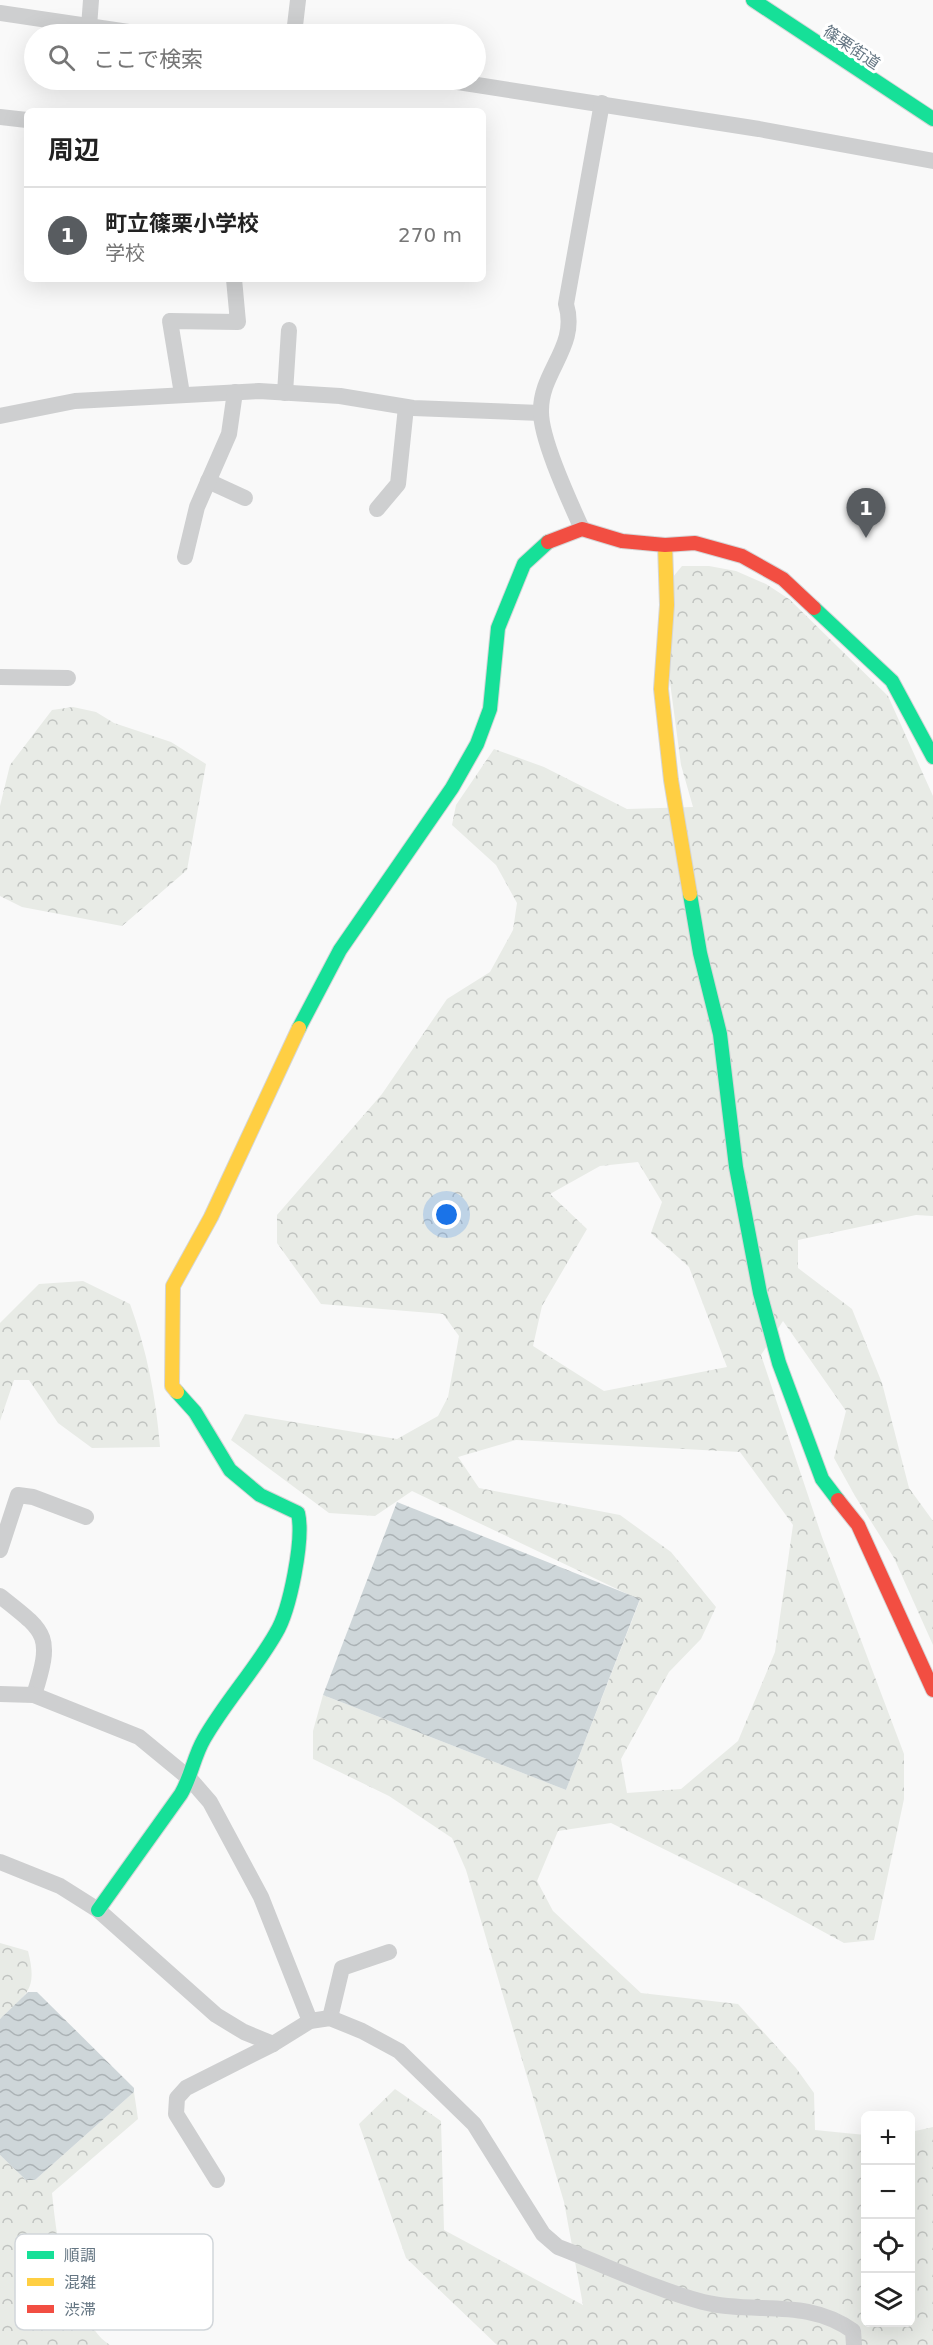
<!DOCTYPE html>
<html lang="ja">
<meta charset="utf-8">
<style>
:root{--surface:#fff;--page:#f2f2f2;--text:#222;--muted:#767676;--line:#e0e0e0;--accent:#585c60}
body{margin:0;font-family:"DejaVu Sans","Noto Sans JP",sans-serif;background:var(--page);color:var(--text)}
.controls{position:absolute;right:18px;bottom:18px;display:grid;overflow:hidden;border-radius:9px;box-shadow:0 6px 24px #0002}
.controls button{width:54px;height:54px;display:grid;place-items:center;padding:0;border:0;border-bottom:2px solid var(--line);background:var(--surface);color:var(--text);font:30px sans-serif}
.you{position:absolute;left:447px;top:1215px;width:21px;height:21px;margin:-15px;border:4px solid #fff;border-radius:50%;background:#1a73e8;box-shadow:0 0 0 9px #1a73e833}
.badge{display:grid;place-items:center;width:39px;height:39px;border-radius:50%;background:var(--accent);color:#fff;font-size:20px;font-weight:700}
.pin{position:absolute;translate:-50% -50px;filter:drop-shadow(0 2px 3px #0008)}
.pin::after{content:'';position:absolute;top:32px;width:21px;height:18px;background:inherit;clip-path:polygon(0 0,100% 0,50% 100%)}
.list{margin:0;padding:0;list-style:none}
h2{display:flex;justify-content:space-between;align-items:center;height:78px;margin:0;padding:0 24px;font-size:26px}
h2 small{font-size:20px;font-weight:400;color:var(--muted)}
.list li{display:grid;grid-template-columns:39px 1fr auto;gap:18px;align-items:center;box-sizing:border-box;height:96px;padding:0 24px;border-top:2px solid var(--line)}
.list b{display:block;font-size:22px;white-space:nowrap}
.list p{margin:0;font-size:20px;white-space:nowrap;color:var(--muted)}
.list em{font-size:20px;font-style:normal;color:var(--muted)}
.icon{flex:none;width:33px;height:33px;fill:none;stroke:currentColor;stroke-width:2;stroke-linecap:round;stroke-linejoin:round}
.map{position:relative;flex:none;width:933px;height:2345px;overflow:hidden}
.search{position:absolute;background:var(--surface);box-shadow:0 6px 24px #0002;left:24px;top:24px;width:462px;height:66px;display:flex;align-items:center;gap:15px;box-sizing:border-box;padding:0 21px;border-radius:33px;color:var(--muted);font-size:22px}
.panel{position:absolute;background:var(--surface);box-shadow:0 6px 24px #0002;left:24px;top:108px;width:462px;height:174px;border-radius:9px}
.map>svg:first-child{display:block}
.forest{fill:url(#forest-crowns);fill-rule:evenodd}
.water{fill:url(#water-waves)}
.lines{fill:none;stroke-linecap:round;stroke-linejoin:round}
.fast-casing{stroke:#d5d6d7;stroke-width:16}
.slow-casing{stroke:#d5d6d7;stroke-width:16}
.jam-casing{stroke:#d5d6d7;stroke-width:16}
.street{stroke:#cecfd0;stroke-width:16}
.fast{stroke:#16e098;stroke-width:14}
.slow{stroke:#ffcf43;stroke-width:14}
.jam{stroke:#f24e42;stroke-width:14}
.labels{text-anchor:middle;stroke-width:6;stroke-linejoin:round;paint-order:stroke}
.street-label{font-size:16px;fill:#657683;stroke:#fff}
.key{fill:#fff;stroke:#d1d6da;stroke-width:1.5}
.key-label{font-size:16px;fill:#657683}
</style>
<div class="map">
<svg width="933" height="2345" viewBox="0 0 933 2345">
<defs>
<pattern id="forest-crowns" width="20" height="18" patternUnits="userSpaceOnUse" patternTransform="scale(1.5)"><rect width="20" height="18" fill="#e8ebe6"/><path d="M2 6a3 3 0 1 1 6 0M12 15a3 3 0 1 1 6 0" fill="none" stroke="#c0c3c0"/></pattern>
<pattern id="water-waves" width="16" height="10" patternUnits="userSpaceOnUse" patternTransform="scale(1.5)"><rect width="16" height="10" fill="#ced6d9"/><path d="M0 5q4-4 8 0t8 0" fill="none" stroke="#abb2b5"/></pattern>
</defs>
<rect width="100%" height="100%" fill="#f9f9f9"/>
<!-- forest -->
<g class="forest">
<path d="M682,566H709L736,571L766,584L789,599L888,696L933,796V1216L916,1215L798,1240V1268L852,1309L882,1383L909,1488L933,1521V1645L894,1558L855,1496L834,1458L846,1411L783,1321L761,1355L822,1537L904,1754V1799L874,1940L844,1943L745,1889L611,1823L558,1831L537,1881L553,1911L641,1993L738,2004L796,2068L814,2093L815,2130L865,2135L866,2322H910L911,2132L933,2127V2345H497L406,2258L359,2124L395,2089L441,2121L444,2230L583,2305L564,2202L466,1870L452,1838L389,1796L313,1759V1731L323,1695L566,1790L640,1600L412,1491L375,1516L329,1513L231,1440L245,1414L397,1439L438,1416L448,1397L459,1336L443,1314L321,1304L277,1243V1215L382,1094L447,999L490,972L513,930L517,903L496,865L452,825L456,805L494,749L544,767L627,809L693,807L681,765L668,667L672,578ZM638,1162L662,1202L651,1233L689,1267L727,1367L604,1391L533,1346L542,1306L587,1229L550,1194L600,1166ZM516,1440L740,1452L793,1525L775,1652L738,1741L681,1789L627,1793L621,1759L669,1672L701,1639L716,1607L671,1552L620,1515L479,1488L458,1457Z"/>
<path d="M73,707L96,712L114,723L171,742L206,764L187,870L122,926L22,907L0,896V806L10,765L52,710Z"/>
<path d="M83,1281L130,1304C147,1351 156,1397 160,1447L92,1448L58,1423L29,1380H14L0,1421V1323L39,1284Z"/>
<path d="M0,1943L28,1951C38,1991 27,1993 0,2019Z"/>
<path d="M134,2092L138,2119L52,2193C57,2241 61,2270 85,2313C92,2326 97,2337 110,2345H0V2155L26,2180H35Z"/>
</g>
<!-- water -->
<g class="water">
<path d="M397,1502L640,1599L566,1790L323,1695Z"/>
<path d="M28,1992H37L134,2088V2092L35,2180H26L0,2155V2019Z"/>
</g>
<g class="lines">
<defs>
<g id="fast">
<path d="M753,0L933,119"/>
<path d="M814,608L892,681L933,757"/>
<path d="M690,894L700,953L720,1034L736,1167L760,1293L779,1363L822,1479L838,1500"/>
<path d="M299,1028L340,950L452,788L477,744L490,709L498,628L524,564L548,542"/>
<path d="M98,1910L181,1794C191,1777 194,1756 204,1739C225,1702 255,1670 276,1633C290,1610 304,1539 298,1513L260,1495L230,1470L195,1412L177,1392"/>
</g>
<g id="slow">
<path d="M665,545L667,605L661,689L671,780L690,894"/>
<path d="M177,1392L172,1386L173,1286L211,1217L299,1028"/>
</g>
<g id="jam">
<path d="M548,542L582,529L622,541L665,545L695,543L742,556L783,579L814,608"/>
<path d="M838,1500L858,1525L933,1690"/>
</g>
</defs>
<!-- fast casing -->
<use href="#fast" class="fast-casing"/>
<!-- slow casing -->
<use href="#slow" class="slow-casing"/>
<!-- jam casing -->
<use href="#jam" class="jam-casing"/>
<!-- street -->
<g class="street">
<path d="M0,13L142,34"/>
<path d="M89,27L91,0"/>
<path d="M294,34L298,0"/>
<path d="M445,80L759,129L933,161"/>
<path d="M0,117L27,120"/>
<path d="M285,393L289,330"/>
<path d="M182,394L170,321L238,322L234,279"/>
<path d="M0,416L75,401L259,391L340,396L413,408L541,413"/>
<path d="M208,481L245,498"/>
<path d="M377,509L398,484L406,407"/>
<path d="M582,529C570,502 541,440 541,412C540,371 579,347 566,304L602,103"/>
<path d="M185,557L197,507L229,434L235,392"/>
<path d="M0,677L68,678"/>
<path d="M0,1550L18,1495L33,1497L86,1517"/>
<path d="M0,1596C47,1633 53,1635 34,1695"/>
<path d="M0,1694L34,1695L139,1737L190,1779L210,1802L261,1897L310,2021"/>
<path d="M0,1862L60,1886L98,1910L216,2015L244,2032L273,2044"/>
<path d="M330,2018L342,1968L389,1952"/>
<path d="M217,2180L176,2114L177,2098L186,2088L273,2044L310,2021L330,2018L362,2031L399,2051L474,2124L543,2234L558,2247C605,2265 654,2289 703,2302C755,2315 806,2297 853,2331L854,2345"/>
</g>
<!-- fast -->
<use href="#fast" class="fast"/>
<!-- slow -->
<use href="#slow" class="slow"/>
<!-- jam -->
<use href="#jam" class="jam"/>
</g>
<g class="labels">
<!-- street labels -->
<g class="street-label">
<text transform="translate(852 47) rotate(34)" y="6">篠栗街道</text>
</g>
</g>
<!-- legend -->
<rect x="15" y="2234" width="198" height="96" rx="9" class="key"/>
<rect x="27" y="2251" width="27" height="8" fill="#16e098"/>
<rect x="27" y="2278" width="27" height="8" fill="#ffcf43"/>
<rect x="27" y="2305" width="27" height="8" fill="#f24e42"/>
<g class="key-label">
<text x="64" y="2261">順調</text>
<text x="64" y="2288">混雑</text>
<text x="64" y="2315">渋滞</text>
</g>
</svg>
<div class="controls">
<button>+</button>
<button>−</button>
<button><svg class="icon" aria-label="locate" viewBox="0 0 24 24"><circle cx="12" cy="12" r="6"/><path d="M12 2v4M12 18v4M2 12h4M18 12h4"/></svg></button>
<button><svg class="icon" aria-label="layers" viewBox="0 0 24 24"><path d="M12 4l9 5-9 5-9-5zM3 14l9 5 9-5"/></svg></button>
</div>
<div class="you"></div>
<div class="pin badge" style="left:866px;top:538px">1</div>
<div class="search"><svg class="icon" aria-label="search" viewBox="0 0 24 24"><circle cx="10" cy="10" r="6"/><path d="M15 15l6 6"/></svg>ここで検索</div>
<section class="panel">
<h2>周辺<small></small></h2>
<ul class="list">
<li><span class="badge">1</span><div><b>町立篠栗小学校</b><p>学校</p></div><em>270 m</em></li>
</ul>
</section>
</div>
